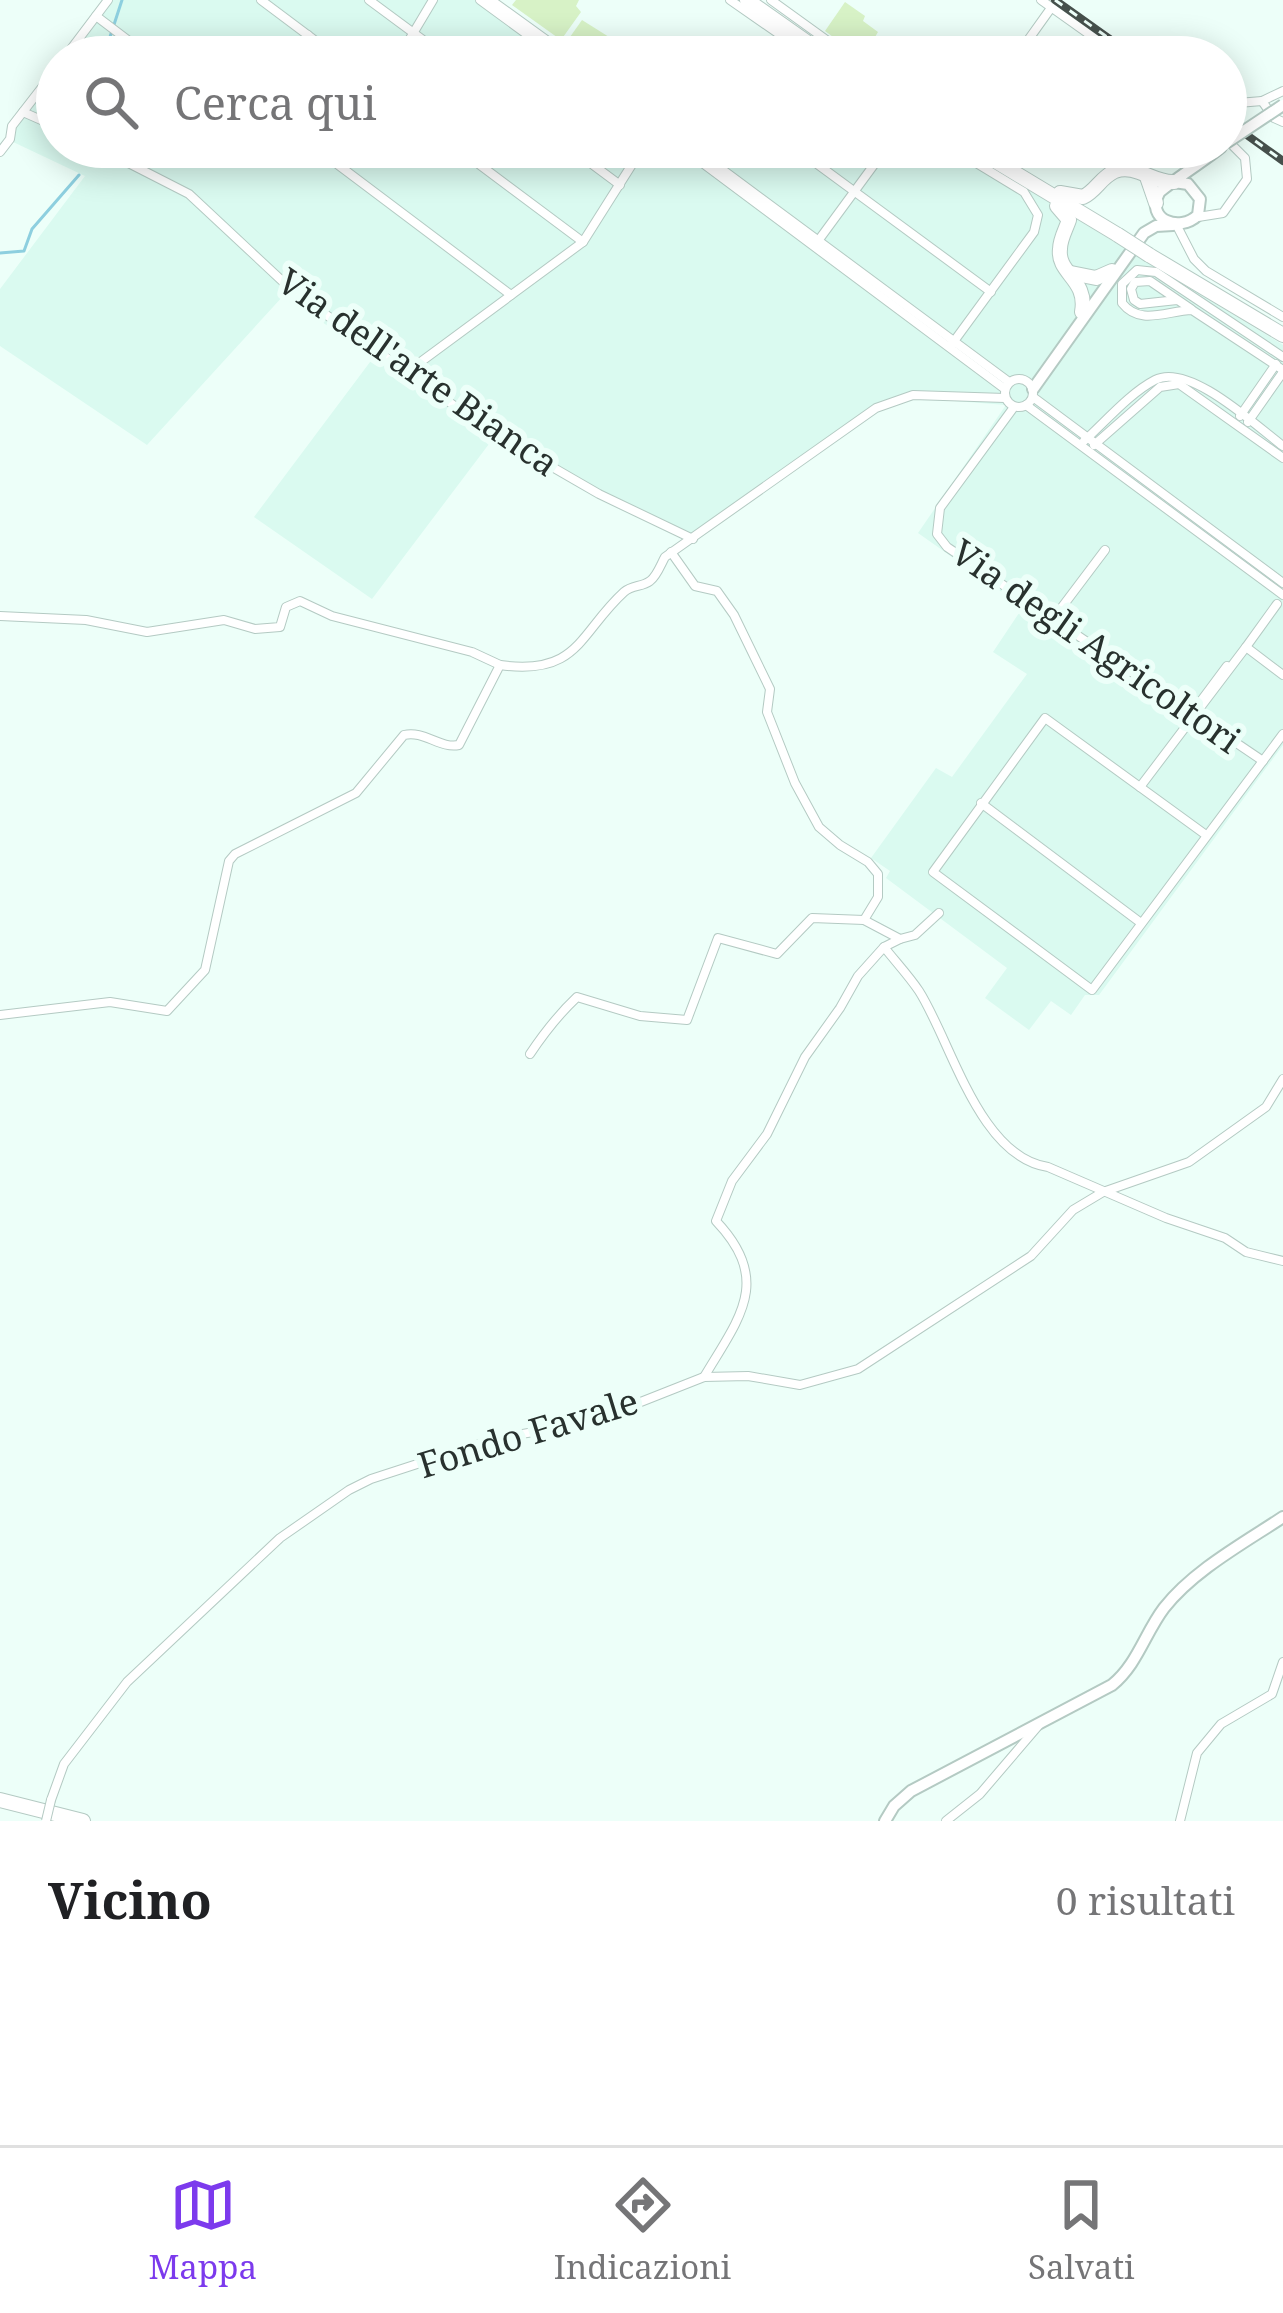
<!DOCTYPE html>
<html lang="it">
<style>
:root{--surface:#fff;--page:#f6f6f6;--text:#202124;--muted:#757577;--line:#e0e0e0;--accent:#7c3aed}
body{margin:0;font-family:"Noto Serif",serif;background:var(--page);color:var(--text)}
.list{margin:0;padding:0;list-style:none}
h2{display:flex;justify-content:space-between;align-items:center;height:156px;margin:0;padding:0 48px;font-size:51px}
h2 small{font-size:39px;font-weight:400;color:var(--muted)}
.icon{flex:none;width:66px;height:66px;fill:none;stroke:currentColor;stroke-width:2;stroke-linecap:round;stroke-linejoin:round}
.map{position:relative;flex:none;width:1283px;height:1821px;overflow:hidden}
.search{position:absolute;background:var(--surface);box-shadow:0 6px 30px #0003;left:36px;right:36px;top:36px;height:132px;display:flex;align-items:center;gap:30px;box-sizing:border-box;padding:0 42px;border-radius:66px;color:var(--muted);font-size:45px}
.sheet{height:324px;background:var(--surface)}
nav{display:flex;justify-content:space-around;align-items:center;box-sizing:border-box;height:168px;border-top:3px solid var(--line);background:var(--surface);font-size:33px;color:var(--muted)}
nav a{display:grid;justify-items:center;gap:6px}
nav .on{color:var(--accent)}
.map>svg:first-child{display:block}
.built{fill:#dafaf0}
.green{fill:#d7f2c6}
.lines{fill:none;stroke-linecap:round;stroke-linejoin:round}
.stream{stroke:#8dcfdf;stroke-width:3}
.minor-casing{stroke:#b4cac3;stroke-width:10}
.major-casing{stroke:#b4cac3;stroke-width:14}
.highway-casing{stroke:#b4cac3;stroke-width:16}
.minor{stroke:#fff;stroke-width:8}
.major{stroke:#fff;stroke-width:10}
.highway{stroke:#fff;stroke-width:14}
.rail-casing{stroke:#46504c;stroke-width:8}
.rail{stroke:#edfff9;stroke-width:3;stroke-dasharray:9;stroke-linecap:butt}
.minor-bridge-casing{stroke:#b4cac3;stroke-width:10;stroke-linecap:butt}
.major-bridge-casing{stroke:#b4cac3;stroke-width:14;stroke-linecap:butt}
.highway-bridge-casing{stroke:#b4cac3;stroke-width:16;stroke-linecap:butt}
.minor-bridge{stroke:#fff;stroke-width:8}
.major-bridge{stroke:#fff;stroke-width:10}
.highway-bridge{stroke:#fff;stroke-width:14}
.labels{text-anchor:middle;stroke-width:12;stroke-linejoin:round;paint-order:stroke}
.street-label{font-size:36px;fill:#28312e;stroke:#edfff9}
</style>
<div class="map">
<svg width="1283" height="1821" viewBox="0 0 1283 1821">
<rect width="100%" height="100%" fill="#edfff9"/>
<!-- built -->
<g class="built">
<path d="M103,0H476L555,57H60Z"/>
<path d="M57,61V147H959L1283,345V745L1099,995H1085L1071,1015L1051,1001L1029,1030L985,998L1007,968L886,878L890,871L871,858L936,768L952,777L1027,674L993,652L1023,607L918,533L1006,405L916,398L873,413L693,543L492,440L372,599L254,517L373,358L284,295L147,445L0,346V289L85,176L11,141L22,107Z"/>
</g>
<!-- green -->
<g class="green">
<path d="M516,0H579L576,6L581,12L561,40L512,5Z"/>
<path d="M845,2L865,16L863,21L878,32L875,37L886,45L878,57H860L825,31Z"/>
<path d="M582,20L617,42L607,57H601L570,37Z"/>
</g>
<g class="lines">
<!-- stream -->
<g class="stream">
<path d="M111,57L109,40L122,0"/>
<path d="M0,253L24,251L32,229L79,175"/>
</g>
<defs>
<g id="minor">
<path d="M261,0L337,57"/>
<path d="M369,0L446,57"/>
<path d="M480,0L558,57"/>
<path d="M491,0L570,57"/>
<path d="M730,0L812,57"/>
<path d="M771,0L850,57"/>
<path d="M1041,0L1121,57"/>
<path d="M96,16L150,57"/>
<path d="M1136,48L1149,57"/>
<path d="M65,57L108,0"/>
<path d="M292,57L308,35"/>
<path d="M399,57L433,0"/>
<path d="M785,57L794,45"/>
<path d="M1016,57L1051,8"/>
<path d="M1283,91L1262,101L1274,118L1283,122"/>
<path d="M1226,104L1262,101"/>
<path d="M23,112L57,127"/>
<path d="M1236,124L1239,102"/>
<path d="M1226,132L1232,130"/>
<path d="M97,147L189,194L294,292L490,431L599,494L693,539"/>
<path d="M350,147L337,164L511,295"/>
<path d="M456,147L583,242"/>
<path d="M569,147L620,185"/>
<path d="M681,147L1005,389"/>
<path d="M692,147L1009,382"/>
<path d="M794,147L991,292"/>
<path d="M950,147L1024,192L1038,215L1034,232L952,344"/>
<path d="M0,152L10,139L12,126L57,68"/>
<path d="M1198,217L1223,213L1247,179L1245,158L1226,139"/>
<path d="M1177,226L1194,259L1206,271L1283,317"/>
<path d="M818,241L887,147"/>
<path d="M1177,300L1140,304L1134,300L1131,289L1135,282L1150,281L1191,309"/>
<path d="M1283,357L1156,272L1137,270L1122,284V303C1140,326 1166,311 1192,310L1283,370"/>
<path d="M407,372L583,242L643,147"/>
<circle cx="1019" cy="393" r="14"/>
<path d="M1033,397L1283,583"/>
<path d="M1026,405L1283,595"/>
<path d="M1014,407L940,508L937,534L947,547L1263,761"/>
<path d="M1240,416L1276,364"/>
<path d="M1248,422L1283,372"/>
<path d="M1084,441C1106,421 1130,393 1155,380C1189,362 1256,426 1283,446"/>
<path d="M1094,445L1160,387L1179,384L1283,458"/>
<path d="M671,552L695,586L717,591L734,615L770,689L767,712L795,783L819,827L840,845L868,862L878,874V897L864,920L900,939L884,947C895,961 909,976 919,991C951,1041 979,1157 1048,1167L1166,1218L1225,1238L1246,1252L1283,1261"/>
<path d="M0,616L86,620L147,632L224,620L255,629L280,627L286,607L300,601L332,616L472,652L500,665"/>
<path d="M1053,619L1105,550"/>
<path d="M1246,647L1277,604"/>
<path d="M1192,713L1227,666"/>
<path d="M1140,787L1246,647L1283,675"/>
<path d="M981,803L1141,923"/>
<path d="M1206,835L1045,718L933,872L1092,990L1283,734"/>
<path d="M900,939L915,935L939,913"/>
<path d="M0,1015L110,1002L167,1011L205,970L229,861L235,854L356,793L404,735C424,730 440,749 459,745L500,665C579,676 579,633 624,592C632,585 642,587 650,581C657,576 661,564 665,557L876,408L913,395L1005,398"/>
<path d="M530,1054C544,1033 559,1014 577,997L640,1016L687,1020L718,938L777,954L812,918L864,920"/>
<path d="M704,1377C739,1318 773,1281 716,1221L732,1181L767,1134L805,1057L840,1008L858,976L884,947"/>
<path d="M51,1800L64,1764L127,1682L280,1538L349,1490L371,1479L494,1439L590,1422L704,1377L748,1376L800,1385L858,1369L1031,1256L1073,1210L1103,1192L1189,1162L1266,1107L1283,1079"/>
<path d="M946,1821L980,1794L1039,1725"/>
<path d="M1180,1821L1197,1753L1221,1724L1272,1694L1283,1662"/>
</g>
<g id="major">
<path d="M1174,182L1188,184L1200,199L1198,215C1180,233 1145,220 1159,193C1162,188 1211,156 1221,147"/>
<path d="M1033,389L1144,233L1156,226L1173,225"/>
<path d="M885,1821L894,1806L911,1791L1112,1685C1137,1665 1145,1633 1164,1608C1194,1570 1244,1543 1283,1517"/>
</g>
<g id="highway">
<path d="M747,0L828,57"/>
<path d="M972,147L1118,235"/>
<path d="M1147,177L1156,203"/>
<path d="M1060,193L1083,197C1096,191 1101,177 1115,171C1135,163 1153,183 1174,182"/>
<path d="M1057,206L1069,220C1066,229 1060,239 1060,249C1057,274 1088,279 1082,312"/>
<path d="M1149,255L1283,335"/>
<path d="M1071,273L1096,278L1112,271"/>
<path d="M0,1800L83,1821"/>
</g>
</defs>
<!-- minor casing -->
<use href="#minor" class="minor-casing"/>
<!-- major casing -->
<use href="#major" class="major-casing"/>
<!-- highway casing -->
<use href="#highway" class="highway-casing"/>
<!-- minor -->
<use href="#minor" class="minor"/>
<!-- major -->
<use href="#major" class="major"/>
<!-- highway -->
<use href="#highway" class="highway"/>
<defs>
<g id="rail">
<path d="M1055,0L1135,57"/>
<path d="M1226,120L1283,161"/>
</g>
</defs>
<!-- rail casing -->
<use href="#rail" class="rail-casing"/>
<!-- rail -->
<use href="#rail" class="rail"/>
<defs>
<path id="minor-bridge" d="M46,1821L51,1800"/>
<path id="major-bridge" d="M1226,143L1283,105"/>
<path id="highway-bridge" d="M1118,235L1149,255"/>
</defs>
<!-- minor-bridge casing -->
<use href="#minor-bridge" class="minor-bridge-casing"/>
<!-- major-bridge casing -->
<use href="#major-bridge" class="major-bridge-casing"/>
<!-- highway-bridge casing -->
<use href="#highway-bridge" class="highway-bridge-casing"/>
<!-- minor-bridge -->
<use href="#minor-bridge" class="minor-bridge"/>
<!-- major-bridge -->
<use href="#major-bridge" class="major-bridge"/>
<!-- highway-bridge -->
<use href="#highway-bridge" class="highway-bridge"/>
</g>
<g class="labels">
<!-- street labels -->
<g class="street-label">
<text transform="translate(418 372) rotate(35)" y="13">Via dell'arte Bianca</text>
<text transform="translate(1096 646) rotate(35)" y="13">Via degli Agricoltori</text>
<text transform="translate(528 1433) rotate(-17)" y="13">Fondo Favale</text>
</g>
</g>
</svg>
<div class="search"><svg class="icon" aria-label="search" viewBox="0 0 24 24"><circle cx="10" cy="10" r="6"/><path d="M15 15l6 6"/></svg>Cerca qui</div>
</div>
<section class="sheet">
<h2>Vicino<small>0 risultati</small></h2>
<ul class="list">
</ul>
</section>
<nav>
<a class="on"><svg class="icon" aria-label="map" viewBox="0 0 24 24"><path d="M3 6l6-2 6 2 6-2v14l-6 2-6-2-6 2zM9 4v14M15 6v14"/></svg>Mappa</a>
<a><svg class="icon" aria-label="directions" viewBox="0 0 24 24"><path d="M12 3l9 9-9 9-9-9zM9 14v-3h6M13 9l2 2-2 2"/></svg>Indicazioni</a>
<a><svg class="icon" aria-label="saved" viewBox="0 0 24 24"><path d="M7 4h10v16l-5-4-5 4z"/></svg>Salvati</a>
</nav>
